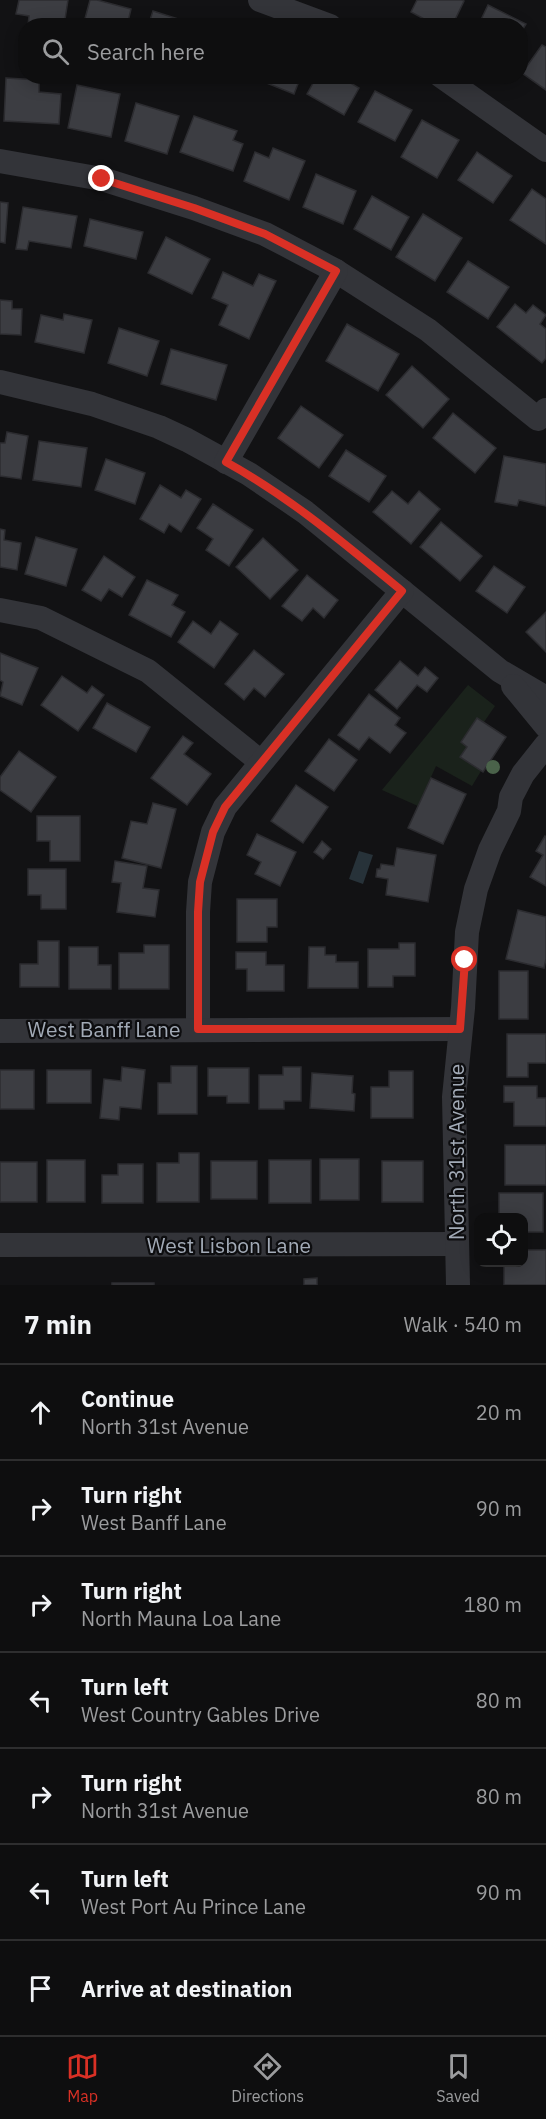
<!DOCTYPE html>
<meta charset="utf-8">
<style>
:root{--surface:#0e0e0f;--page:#1c1c1d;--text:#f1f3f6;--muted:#9b9c9e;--line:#2e2e2f;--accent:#d93025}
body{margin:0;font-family:"IBM Plex Sans",sans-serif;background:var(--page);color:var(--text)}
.controls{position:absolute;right:18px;bottom:18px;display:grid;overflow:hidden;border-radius:12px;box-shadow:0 3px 15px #0003}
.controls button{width:54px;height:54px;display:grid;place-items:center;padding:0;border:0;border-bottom:2px solid var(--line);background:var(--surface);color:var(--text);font:30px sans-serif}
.stop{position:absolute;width:18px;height:18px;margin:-14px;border:4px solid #d93025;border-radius:50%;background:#fff}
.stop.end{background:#d93025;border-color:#fff;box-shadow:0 2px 6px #0008}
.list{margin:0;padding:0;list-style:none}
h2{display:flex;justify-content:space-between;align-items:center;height:78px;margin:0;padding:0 24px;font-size:26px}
h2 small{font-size:20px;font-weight:400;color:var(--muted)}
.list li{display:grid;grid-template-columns:39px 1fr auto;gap:18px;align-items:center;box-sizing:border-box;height:96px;padding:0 24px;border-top:2px solid var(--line)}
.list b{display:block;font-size:22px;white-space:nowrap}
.list p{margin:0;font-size:20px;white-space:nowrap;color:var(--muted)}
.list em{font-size:20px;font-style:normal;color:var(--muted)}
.icon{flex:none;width:33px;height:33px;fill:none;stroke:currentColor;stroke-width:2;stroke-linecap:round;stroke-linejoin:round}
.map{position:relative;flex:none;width:546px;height:1285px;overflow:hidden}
.search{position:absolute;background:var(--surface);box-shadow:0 3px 15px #0003;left:18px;right:18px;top:18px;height:66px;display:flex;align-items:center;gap:15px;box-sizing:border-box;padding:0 21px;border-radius:24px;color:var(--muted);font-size:22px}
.sheet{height:750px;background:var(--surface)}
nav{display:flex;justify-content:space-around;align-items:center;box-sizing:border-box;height:84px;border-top:2px solid var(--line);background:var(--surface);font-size:16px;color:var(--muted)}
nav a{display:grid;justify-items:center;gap:3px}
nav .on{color:var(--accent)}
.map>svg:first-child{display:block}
.green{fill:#1a221b}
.water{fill:#273239}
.building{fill:#3c3d42;stroke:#2c2c30;stroke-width:1.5}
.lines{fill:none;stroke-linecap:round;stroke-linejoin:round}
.minor{stroke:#333439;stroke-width:24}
.tree{fill:#4a624a}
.route{stroke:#d93025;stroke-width:8}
.labels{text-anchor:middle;stroke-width:4.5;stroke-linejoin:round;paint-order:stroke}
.street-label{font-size:21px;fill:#a2aab6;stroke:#0d0d0f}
</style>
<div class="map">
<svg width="546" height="1285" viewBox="0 0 546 1285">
<rect width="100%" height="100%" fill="#121214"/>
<!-- green -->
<path class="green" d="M468,685L495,706L484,722L477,718L461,742L467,747L461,758L481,771L472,786L436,766L418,806L382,790Z"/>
<!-- water -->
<path class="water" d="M359,851L373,855L363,884L349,879Z"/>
<!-- building -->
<g class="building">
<path d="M19,0H68L64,26H28L29,16L16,14Z"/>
<path d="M90,0H97L131,9L127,26H83Z"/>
<path d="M417,0H462L464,1L452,26H437L411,12Z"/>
<path d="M488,5L526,24L520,34V26H478Z"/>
<path d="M153,11L194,24V26H148Z"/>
<path d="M542,45L546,47V90L522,73Z"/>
<path d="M255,76H301L294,94L254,78Z"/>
<path d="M317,76H339L359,88L344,115L307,94Z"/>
<path d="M6,78L39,80V92L61,94L59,124L4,121Z"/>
<path d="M77,85L120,94L111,137L68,128Z"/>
<path d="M375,91L412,110L395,141L358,122Z"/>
<path d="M136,103L179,116L167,154L125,141Z"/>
<path d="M194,116L237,131L233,140L243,144L233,171L180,152Z"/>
<path d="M422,120L459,140L437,178L401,157Z"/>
<path d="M273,148L305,161L289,200L244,181L255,152L269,158Z"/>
<path d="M477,152L512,176L493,203L458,180Z"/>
<path d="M316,174L356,191L343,224L303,207Z"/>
<path d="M532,189L546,199V244L510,220Z"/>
<path d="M372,196L409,217L391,250L354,229Z"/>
<path d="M0,202L8,203L5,243L0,242Z"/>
<path d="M23,207L77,216L71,248L29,241L27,250L16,249Z"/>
<path d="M423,214L462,238L435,281L396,257Z"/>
<path d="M90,219L143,232L136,259L84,246Z"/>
<path d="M166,237L210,259L192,294L148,273Z"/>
<path d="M468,261L509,287L488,319L447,292Z"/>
<path d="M223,272L253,286L259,274L276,281L249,339L219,325L228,305L212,298Z"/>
<path d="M0,300L12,301V309H22L21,335L0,334Z"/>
<path d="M515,304L526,313L533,305L546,315L540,324L546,329V358L542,363L497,327Z"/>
<path d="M64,314L92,320L84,353L35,342L41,315L63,320Z"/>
<path d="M347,324L399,354L378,391L326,361Z"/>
<path d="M119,328L159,341L147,376L108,363Z"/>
<path d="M171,349L227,365L216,400L161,384Z"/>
<path d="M412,366L449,399L423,428L386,395Z"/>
<path d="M301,406L343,435L319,468L278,438Z"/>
<path d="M453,413L496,448L475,473L433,438Z"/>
<path d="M7,432L28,436L21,479L0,476V443H5Z"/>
<path d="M39,441L87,448L81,487L33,480Z"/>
<path d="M346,450L386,476L369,502L329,476Z"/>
<path d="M504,456L546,464V506L519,500L517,506L495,502Z"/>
<path d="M106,459L145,473L135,504L95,490Z"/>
<path d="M160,485L181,498L186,490L201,499L181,532L169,524L164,533L140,519Z"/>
<path d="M392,491L408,504L419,491L440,509L411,544L373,512Z"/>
<path d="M213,504L253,530L229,566L206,550L213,539L197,528Z"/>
<path d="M441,522L482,556L460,581L420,547Z"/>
<path d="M0,529L5,530L4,540L21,543L17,570L0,567Z"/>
<path d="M36,537L77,549L66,586L25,574Z"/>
<path d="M263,538L298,570L270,599L236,567Z"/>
<path d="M104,556L135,577L122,597L109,589L101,601L82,590Z"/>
<path d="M494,566L525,587L507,613L476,591Z"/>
<path d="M307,575L338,600L324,618L313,608L302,621L282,606Z"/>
<path d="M147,580L178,595L172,605L185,612L171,637L129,615Z"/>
<path d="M546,612V652L526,632Z"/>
<path d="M193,621L211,634L220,621L238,634L214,668L178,642Z"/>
<path d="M254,650L284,674L265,697L254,688L244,700L225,684Z"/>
<path d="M0,653L38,668L22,705L0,696L3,682L0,680Z"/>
<path d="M400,661L418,676L425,667L438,678L427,692L417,685L397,709L375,690Z"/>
<path d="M62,676L87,693L92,686L104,695L78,731L41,705Z"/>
<path d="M369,694L400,718L395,725L406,733L390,753L369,737L359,750L338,735Z"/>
<path d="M107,703L150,727L136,752L93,728Z"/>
<path d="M477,718L506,737L483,772L460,757L467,747L461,742Z"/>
<path d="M183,736L193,743L184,754L211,774L187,805L151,778Z"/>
<path d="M329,739L357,760L334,791L305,771Z"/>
<path d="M19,751L56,777L31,812L0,790V777Z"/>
<path d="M431,778L466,794L443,844L408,828Z"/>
<path d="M296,785L328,807L303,843L271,821Z"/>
<path d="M153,803L176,809L161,868L122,858L131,821L147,824Z"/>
<path d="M37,816H80V861H50V841H37Z"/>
<path d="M257,834L296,852L280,886L255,874L261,862L247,855Z"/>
<path d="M545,836L546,837V886L530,877L543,855L536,851Z"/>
<path d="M322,841L331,849L323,859L314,852Z"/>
<path d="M397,848L436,855L428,902L386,895L388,879L376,877L377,869H380L381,864L394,866Z"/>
<path d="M115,861L147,866L143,888L159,890L155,917L117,912L121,883L112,882Z"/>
<path d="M28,869H66V909H41V895H28Z"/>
<path d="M237,899H277V927H267V942H237Z"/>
<path d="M518,910L546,917V959L544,968L506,959Z"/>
<path d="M38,941H59V987H20V964H38Z"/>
<path d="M399,943H415V976H393V987H368V949H399Z"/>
<path d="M144,945H169V989H119V953H144Z"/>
<path d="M69,947H98V965H111V989H69Z"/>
<path d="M309,947H325V955H336V962H358V988H308Z"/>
<path d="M236,952H266V965H284V991H247V969H236Z"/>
<rect x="499" y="971" width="29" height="48"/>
<path d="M507,1034H546V1063H528V1077H507Z"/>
<path d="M171,1066H197V1114H158V1083H171Z"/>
<path d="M122,1067L145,1070L141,1109L120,1107L119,1120L100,1118L104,1079L121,1081Z"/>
<path d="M283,1067H301V1101H284V1109H259V1075H283Z"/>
<path d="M208,1068H249V1103H227V1096H208Z"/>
<rect x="0" y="1070" width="34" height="39"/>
<rect x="47" y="1070" width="44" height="33"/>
<path d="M389,1071H413V1118H371V1087H389Z"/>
<path d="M312,1073L353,1076L352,1093L355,1094L354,1111L310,1108Z"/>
<path d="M504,1086H537V1098H546V1126H514V1102H504Z"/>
<rect x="505" y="1145" width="41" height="40"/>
<path d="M179,1153H199V1202H157V1163H179Z"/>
<rect x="320" y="1159" width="39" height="41"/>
<rect x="47" y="1160" width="38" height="42"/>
<rect x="269" y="1160" width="42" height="43"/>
<rect x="211" y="1161" width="46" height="38"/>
<rect x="382" y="1161" width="41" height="41"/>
<rect x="0" y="1162" width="37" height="40"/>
<path d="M118,1164H143V1203H102V1175H118Z"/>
<path d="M499,1193H543V1232H524V1218H499Z"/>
<path d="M524,1250H546V1285H504V1262H524Z"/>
<path d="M317,1278V1285H304V1279Z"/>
<rect x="112" y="1283" width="42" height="2"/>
</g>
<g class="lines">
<!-- minor -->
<g class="minor">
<path d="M260,0L330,26"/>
<path d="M441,76L546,150"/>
<path d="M0,161L102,179L194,208L265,234L336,271L428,330L538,419L546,410"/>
<path d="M0,382L92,404L159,427L187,440L249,474L305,512L500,671L546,698"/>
<path d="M226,462L336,271"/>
<path d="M0,610L41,618L148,671L261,762"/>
<path d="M513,686L546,726"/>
<path d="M198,1029V912L200,882L213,832L225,807L402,591"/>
<path d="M0,1031L460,1029"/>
<path d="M0,1245L457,1244"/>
<path d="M458,1285L454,1097L463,1008L467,932L476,889L490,850L509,811L511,797L523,774L546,745"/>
</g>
</g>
<!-- trees -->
<circle class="tree" cx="493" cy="767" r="7"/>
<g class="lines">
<!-- route -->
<path class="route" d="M102,179L194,208L265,234L336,271L226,462C290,497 346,545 402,591L225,807L213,832L200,882L198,912V1029H460L465,960"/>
</g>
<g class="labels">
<!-- street labels -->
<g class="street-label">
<text x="104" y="1037">West Banff Lane</text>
<text transform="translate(457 1152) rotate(-90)" y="7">North 31st Avenue</text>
<text x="229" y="1253">West Lisbon Lane</text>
</g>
</g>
</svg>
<div class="controls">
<button><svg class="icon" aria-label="locate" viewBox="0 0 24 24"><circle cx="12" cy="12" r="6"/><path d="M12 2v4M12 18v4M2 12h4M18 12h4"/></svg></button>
</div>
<div class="stop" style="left:465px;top:960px"></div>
<div class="stop end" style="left:102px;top:179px"></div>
<div class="search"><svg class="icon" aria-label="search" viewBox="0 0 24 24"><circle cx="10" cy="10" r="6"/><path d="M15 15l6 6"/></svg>Search here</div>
</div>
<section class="sheet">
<h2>7 min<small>Walk · 540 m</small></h2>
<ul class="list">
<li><svg class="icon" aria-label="ahead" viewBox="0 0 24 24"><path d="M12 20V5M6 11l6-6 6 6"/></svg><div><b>Continue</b><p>North 31st Avenue</p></div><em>20 m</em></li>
<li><svg class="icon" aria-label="right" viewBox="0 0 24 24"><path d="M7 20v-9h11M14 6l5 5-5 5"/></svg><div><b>Turn right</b><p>West Banff Lane</p></div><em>90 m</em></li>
<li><svg class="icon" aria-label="right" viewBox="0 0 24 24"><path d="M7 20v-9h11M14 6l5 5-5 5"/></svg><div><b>Turn right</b><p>North Mauna Loa Lane</p></div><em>180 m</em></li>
<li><svg class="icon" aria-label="left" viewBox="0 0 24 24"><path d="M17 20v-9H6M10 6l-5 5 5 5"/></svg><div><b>Turn left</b><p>West Country Gables Drive</p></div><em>80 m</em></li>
<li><svg class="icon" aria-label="right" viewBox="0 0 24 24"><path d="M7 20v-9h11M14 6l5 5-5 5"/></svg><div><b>Turn right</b><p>North 31st Avenue</p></div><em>80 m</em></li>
<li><svg class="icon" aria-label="left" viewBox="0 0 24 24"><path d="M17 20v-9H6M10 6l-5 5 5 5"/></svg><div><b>Turn left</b><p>West Port Au Prince Lane</p></div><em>90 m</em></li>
<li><svg class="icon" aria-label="arrive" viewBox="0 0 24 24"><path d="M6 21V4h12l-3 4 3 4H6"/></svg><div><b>Arrive at destination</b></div></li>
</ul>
</section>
<nav>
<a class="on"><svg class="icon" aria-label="map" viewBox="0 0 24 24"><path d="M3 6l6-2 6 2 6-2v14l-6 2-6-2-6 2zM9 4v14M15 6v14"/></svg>Map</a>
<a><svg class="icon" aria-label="directions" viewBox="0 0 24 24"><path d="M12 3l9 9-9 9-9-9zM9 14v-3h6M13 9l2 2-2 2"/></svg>Directions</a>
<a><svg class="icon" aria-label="saved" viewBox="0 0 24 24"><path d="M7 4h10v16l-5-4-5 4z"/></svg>Saved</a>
</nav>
